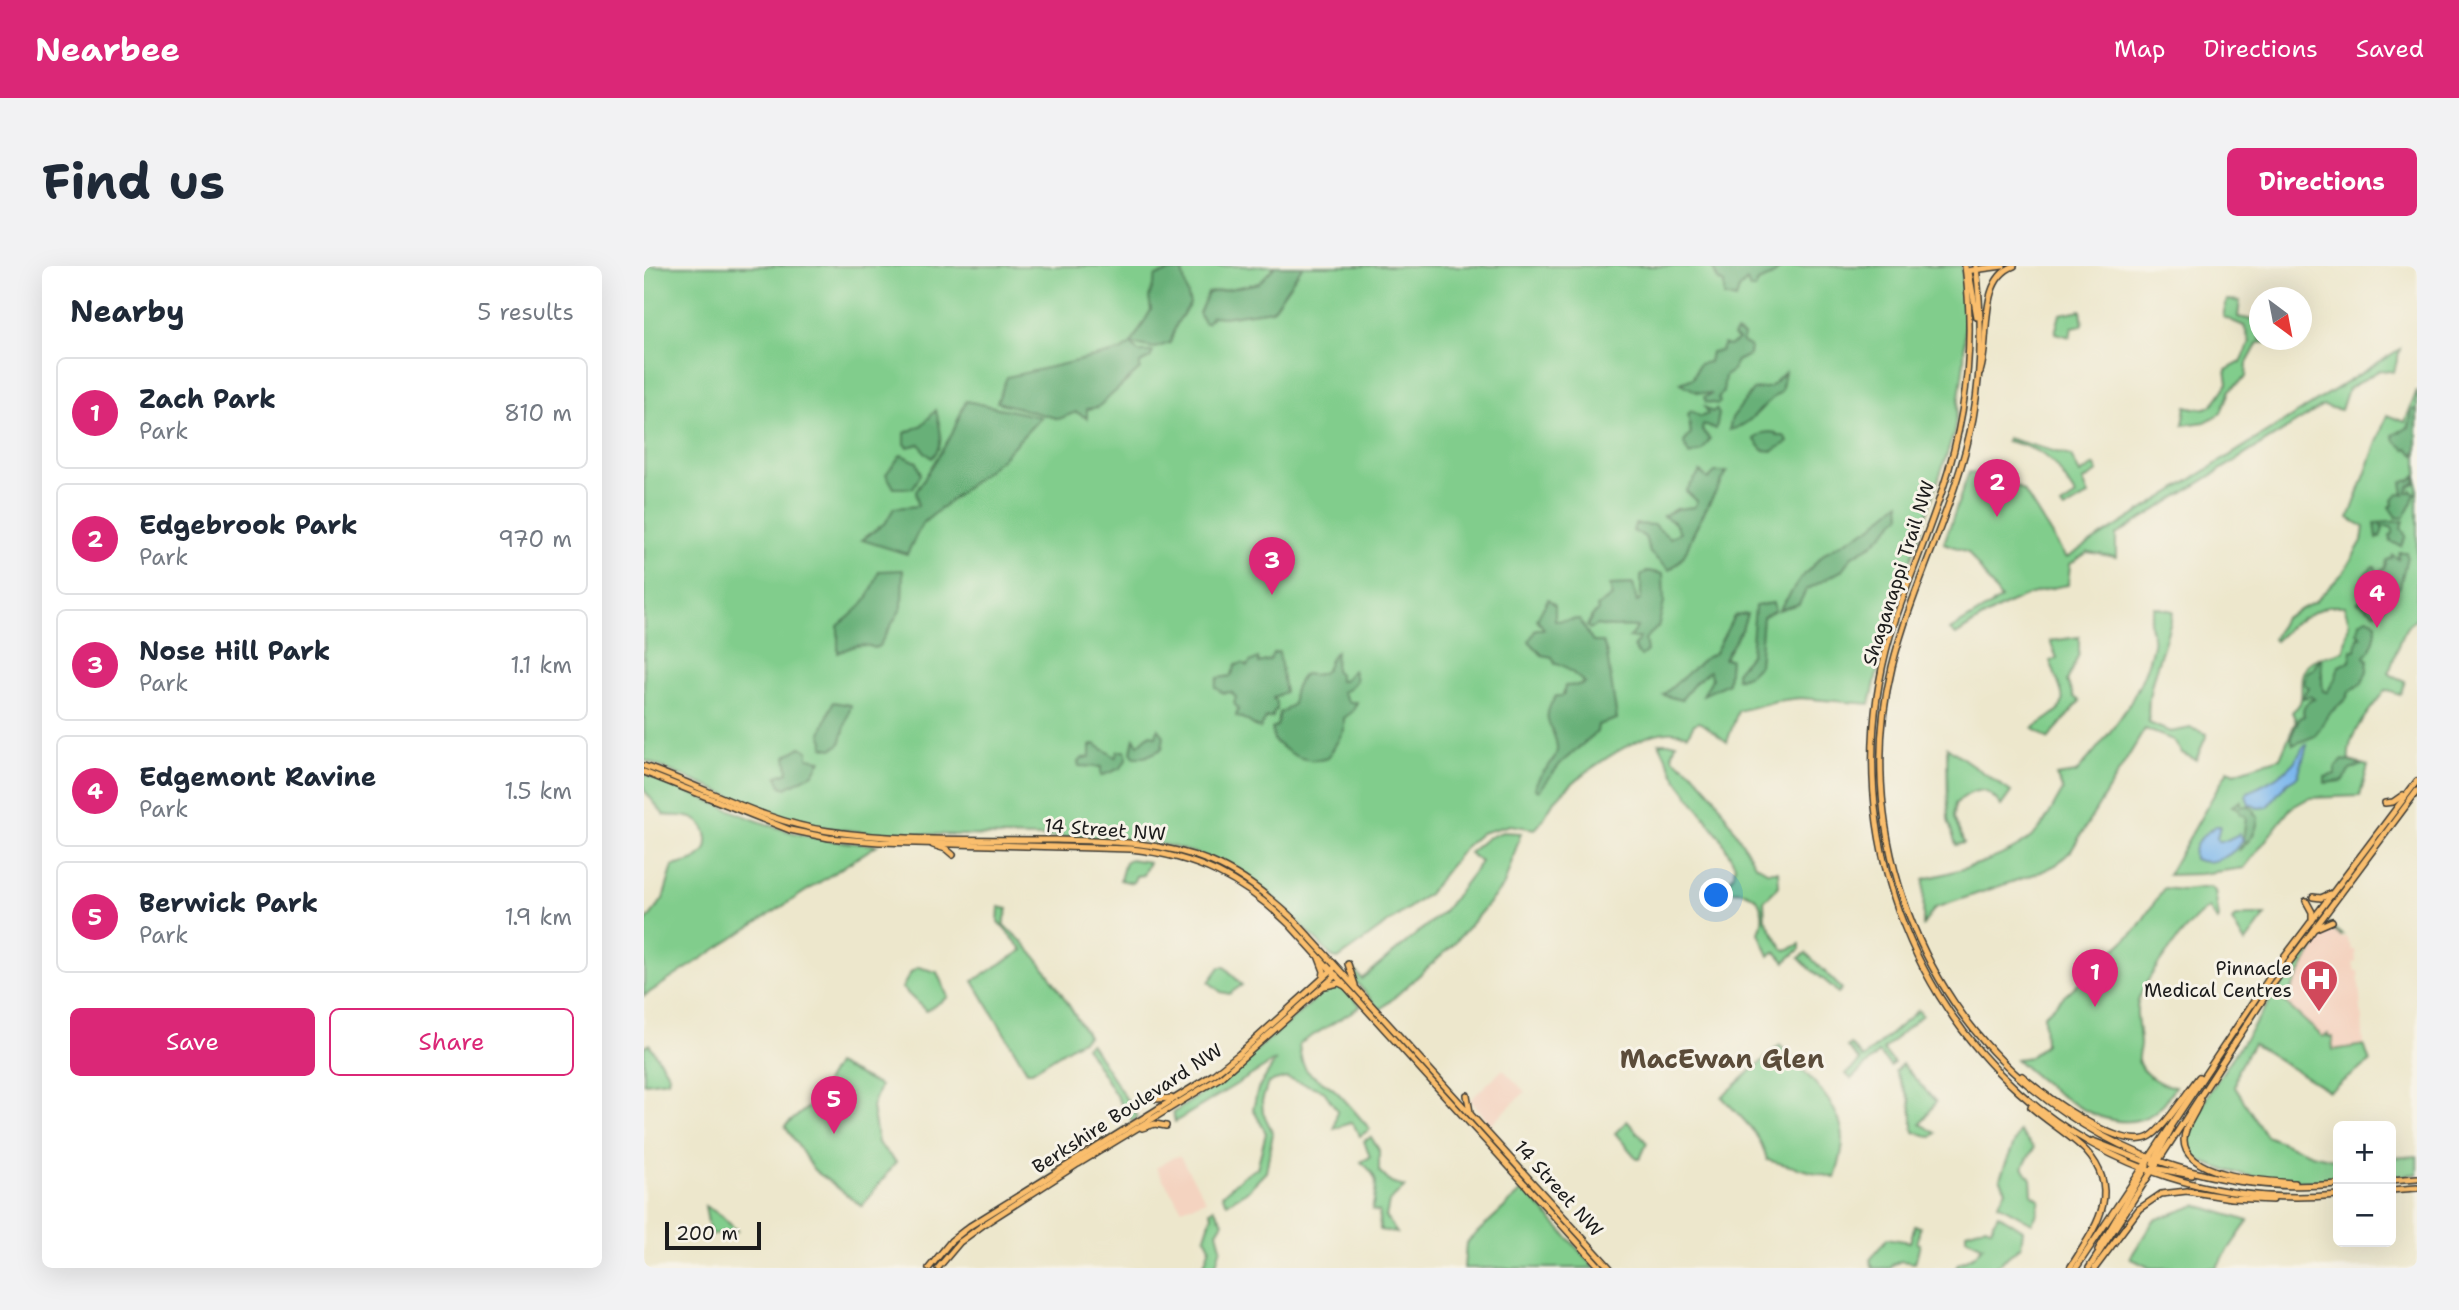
<!DOCTYPE html>
<meta charset="utf-8">
<style>
:root{--surface:#fff;--page:#f2f2f3;--text:#1f2937;--muted:#747a83;--line:#e0e1e3;--accent:#db2777}
body{margin:0;font-family:"Shantell Sans",sans-serif;background:var(--page);color:var(--text)}
.controls{position:absolute;right:21px;bottom:21px;display:grid;overflow:hidden;border-radius:10px;box-shadow:0 7px 28px #0002}
.controls button{width:63px;height:63px;display:grid;place-items:center;padding:0;border:0;border-bottom:2px solid var(--line);background:var(--surface);color:var(--text);font:35px sans-serif}
.compass{position:absolute;left:1605px;top:21px;width:63px;height:63px;border-radius:50%;background:var(--surface);box-shadow:0 7px 28px #0002;rotate:148deg}
.scale{position:absolute;left:21px;bottom:18px;width:96px;box-sizing:border-box;padding-left:7px;border:4px solid #1c1c1c;border-top:0;font-size:19px;line-height:24px;white-space:nowrap;color:#1c1c1c;-webkit-text-stroke:5px #f7f3e8;paint-order:stroke}
.you{position:absolute;left:1073px;top:630px;width:24px;height:24px;margin:-18px;border:5px solid #fff;border-radius:50%;background:#1a73e8;box-shadow:0 0 0 10px #1a73e833}
.badge{display:grid;place-items:center;width:46px;height:46px;border-radius:50%;background:var(--accent);color:#fff;font-size:23px;font-weight:700}
.pin{position:absolute;translate:-50% -58px;filter:drop-shadow(0 2px 4px #0008)}
.pin::after{content:'';position:absolute;top:37px;width:24px;height:21px;background:inherit;clip-path:polygon(0 0,100% 0,50% 100%)}
.list{margin:0;padding:0;list-style:none}
h2{display:flex;justify-content:space-between;align-items:center;height:91px;margin:0;padding:0 28px;font-size:30px}
h2 small{font-size:23px;font-weight:400;color:var(--muted)}
.list li{display:grid;grid-template-columns:46px 1fr auto;gap:21px;align-items:center;box-sizing:border-box;height:112px;margin:0 14px 14px;padding:0 14px;border:2px solid var(--line);border-radius:10px}
.list b{display:block;font-size:26px;white-space:nowrap}
.list p{margin:0;font-size:23px;white-space:nowrap;color:var(--muted)}
.list em{font-size:23px;font-style:normal;color:var(--muted)}
.actions{display:flex;gap:14px;padding:21px 28px}
.actions a{flex:1;padding:16px 0;border:2px solid var(--accent);border-radius:10px;text-align:center;font-size:24px;color:var(--accent)}
.actions .main{background:var(--accent);color:#fff}
.map{position:relative;flex:none;width:1773px;height:1002px;overflow:hidden;border-radius:10px}
header{display:flex;align-items:center;gap:42px;box-sizing:border-box;height:98px;padding:0 35px;background:var(--accent);color:#fff}
header strong{font-size:33px}
nav{display:flex;gap:38px;margin-inline-start:auto;font-size:24px}
.intro{display:flex;align-items:center;justify-content:space-between;box-sizing:border-box;height:168px;padding:0 42px}
h1{margin:0;font-size:49px}
.button{padding:18px 32px;border-radius:10px;background:var(--accent);color:#fff;font-size:24px;font-weight:700}
main{display:flex;gap:42px;padding:0 42px}
aside{flex:1;background:var(--surface);border-radius:10px;box-shadow:0 7px 28px #0002}
.map>svg:first-child{display:block}
.built{fill:#f4d3c0}
.green{fill:#81cd8c;stroke:#4e7454;stroke-width:2}
.forest{fill:#68b078;stroke:#42664a;stroke-width:2}
.water{fill:#7bb7ed;stroke:#4c6a84;stroke-width:2}
.lines{fill:none;stroke-linecap:round;stroke-linejoin:round}
.major-casing{stroke:#3b3a36;stroke-width:8}
.major{stroke:#fabe6d;stroke-width:5}
.labels{text-anchor:middle;stroke-width:6;stroke-linejoin:round;paint-order:stroke}
.street-label{font-size:19px;fill:#1c1c1c;stroke:#f7f3e8}
.poi-label{font-size:19px;fill:#1c1c1c;stroke:#f7f3e8;text-anchor:end}
.district-label{font-size:26px;font-weight:bold;fill:#5b4c3a;stroke:#f7f3e8}
</style>
<header>
<strong>Nearbee</strong>
<nav><a>Map</a><a>Directions</a><a>Saved</a></nav>
</header>
<div class="intro"><h1>Find us</h1><a class="button">Directions</a></div>
<main>
<aside>
<h2>Nearby<small>5 results</small></h2>
<ul class="list">
<li><span class="badge">1</span><div><b>Zach Park</b><p>Park</p></div><em>810 m</em></li>
<li><span class="badge">2</span><div><b>Edgebrook Park</b><p>Park</p></div><em>970 m</em></li>
<li><span class="badge">3</span><div><b>Nose Hill Park</b><p>Park</p></div><em>1.1 km</em></li>
<li><span class="badge">4</span><div><b>Edgemont Ravine</b><p>Park</p></div><em>1.5 km</em></li>
<li><span class="badge">5</span><div><b>Berwick Park</b><p>Park</p></div><em>1.9 km</em></li>
</ul>
<div class="actions"><a class="main">Save</a><a>Share</a></div>
</aside>
<div class="map">
<svg width="1773" height="1002" viewBox="0 0 1773 1002">
<rect width="100%" height="100%" fill="#f7f3e8"/>
<filter id="ink" filterUnits="userSpaceOnUse"><feTurbulence type="fractalNoise" baseFrequency=".0143" numOctaves="2"/><feDisplacementMap in="SourceGraphic" scale="14" xChannelSelector="R" yChannelSelector="G"/><feConvolveMatrix kernelMatrix="1 2 1 2 8 2 1 2 1" color-interpolation-filters="sRGB"/></filter>
<filter id="wash" filterUnits="userSpaceOnUse"><feTurbulence type="fractalNoise" baseFrequency=".00686" numOctaves="4" result="noise"/><feDisplacementMap in="SourceGraphic" scale="28" xChannelSelector="R" yChannelSelector="G"/><feGaussianBlur stdDeviation="1.57" result="paint"/><feColorMatrix in="noise" values="0 0 0 0 0 0 0 0 0 0 0 0 0 0 0 0 0 1.4 0 .05"/><feComposite in="paint" operator="in"/></filter>
<g filter="url(#wash)">
<rect width="100%" height="100%" fill="#ede7cc"/>
<!-- built -->
<g class="built">
<path d="M1687,664L1695,667L1697,672L1702,671L1708,684H1711L1712,696L1709,697L1711,705H1714L1720,779L1689,784L1688,771H1683L1684,768L1679,772L1640,736L1676,670Z"/>
<path d="M859,803L881,826L847,858L826,834Z"/>
<path d="M530,891H536L562,934L538,943L512,902Z"/>
</g>
<!-- green -->
<g class="green">
<path d="M0,0H1318L1321,47L1320,96L1310,167L1242,369L1226,438L1156,432L1132,435L1094,445L1083,476L1056,456L1050,458L1044,469C1037,467 1030,465 1023,466C990,469 934,509 912,533C904,542 900,556 891,563L866,559L837,567L820,582L784,628L694,693L689,692C623,621 585,585 484,573L228,567L177,561L134,550L0,494Z"/>
<path d="M1583,34L1596,35L1594,51L1615,55L1616,74H1639L1641,76L1614,77L1603,97L1602,111L1585,125L1577,147L1561,156L1539,159L1542,140C1568,148 1571,137 1584,117L1582,104L1597,96L1606,77L1600,60L1579,51Z"/>
<path d="M1437,44L1439,59L1428,61L1426,71L1411,67L1416,48Z"/>
<path d="M1756,83L1750,106L1736,104L1704,123L1697,144L1679,140L1472,269V291L1444,286L1426,298L1424,319C1381,325 1348,345 1312,369L1306,364L1357,333L1324,286L1300,277L1325,206L1365,216L1380,225L1422,292Z"/>
<path d="M1773,124V352C1755,362 1753,388 1745,406L1747,409L1761,415L1756,429L1741,424C1726,446 1702,467 1705,495L1724,500L1716,530L1665,532L1647,542L1600,602L1556,608L1524,609L1584,504L1590,507L1636,492L1652,455L1648,446C1651,443 1654,441 1656,437C1661,423 1651,407 1668,395C1677,389 1688,391 1700,384L1705,356L1700,340H1683L1650,357L1631,375L1629,373L1640,352L1671,336L1699,307L1718,275L1720,261L1705,252L1743,149L1761,156Z"/>
<path d="M1363,172L1427,190L1436,208L1450,199L1454,206L1439,215L1445,229L1420,244L1417,240L1432,230C1410,196 1405,184 1362,175Z"/>
<path d="M1510,341L1529,345C1522,382 1500,419 1505,457L1526,466L1547,462L1563,468L1552,494L1538,487L1529,474L1501,463L1427,585L1412,599L1397,606L1291,642L1279,659L1280,613C1314,605 1374,590 1396,562C1405,551 1411,536 1419,524L1412,510L1432,507C1466,468 1499,429 1509,378C1511,370 1506,364 1506,357C1506,352 1509,346 1510,341Z"/>
<path d="M1435,371V388L1423,415L1430,431L1436,435L1404,473L1389,462C1430,437 1421,437 1406,395L1413,392L1406,375Z"/>
<path d="M1015,477H1032L1028,490L1030,493L1049,506L1070,530L1111,598L1123,605H1134L1135,620L1120,635L1121,653L1139,683L1143,684L1156,678V683L1141,696L1133,687L1129,686L1125,690L1115,667C1121,652 1120,633 1103,627C1096,624 1086,625 1079,625L1090,608L1091,599L1076,571L1033,514Z"/>
<path d="M1303,481L1367,526L1357,540C1342,518 1329,522 1311,538L1310,552L1320,577L1312,579L1304,554Z"/>
<path d="M0,508C54,528 107,557 163,570C186,576 210,577 233,579L0,730V658L19,633L29,600C38,597 48,597 55,591C68,582 64,561 52,554C42,548 29,551 20,549L0,524Z"/>
<path d="M858,566L877,567L860,619L809,679L736,744L712,716L707,700L718,713L800,645L837,596L825,587L843,572Z"/>
<path d="M486,593L505,596L499,609L492,610L489,617L476,614L481,596Z"/>
<path d="M1566,621L1571,625L1575,653L1573,655L1565,642C1545,654 1505,708 1496,730C1489,745 1496,763 1496,778C1496,784 1493,789 1494,794C1497,808 1517,820 1531,820C1493,897 1412,830 1372,793L1386,791L1401,778L1400,749L1492,664L1520,622L1538,624Z"/>
<path d="M355,641L364,643L359,659C397,687 419,731 444,770L388,805H383L329,715L379,684L354,656Z"/>
<path d="M1603,649H1622L1601,677L1588,655L1590,652Z"/>
<path d="M1685,658L1699,669L1697,670L1689,664L1678,668L1640,736L1679,771L1684,768V771H1688L1689,784L1720,779L1726,796L1685,825L1609,778L1594,803L1591,821L1622,870L1668,888L1694,894V914C1646,918 1592,913 1548,891L1542,876L1543,869L1566,825L1673,665Z"/>
<path d="M1162,687L1198,723L1194,727C1182,713 1167,706 1155,692Z"/>
<path d="M274,701L293,706L304,731L282,745L258,722L267,706Z"/>
<path d="M576,701H581L598,719L585,728L577,726L565,716Z"/>
<path d="M695,719L704,725L717,740L655,778C658,816 672,806 693,826C705,838 715,851 726,863L716,870L708,856L690,863L693,844L679,824L642,812L624,817L618,835L619,847L629,867L622,906L602,926L583,937L578,929L599,910L613,902L622,867L609,843L614,823L632,794L531,856L529,847L580,812L676,729Z"/>
<path d="M1274,744L1278,749L1239,784L1250,797L1246,800L1235,787L1207,813L1202,808L1216,795L1203,781L1206,778L1219,792Z"/>
<path d="M446,777L494,851L488,855L441,780Z"/>
<path d="M5,778L25,809L24,814L0,817V781Z"/>
<path d="M1136,779C1158,805 1199,838 1199,874C1199,887 1195,899 1191,912L1123,894C1117,867 1096,851 1078,831Z"/>
<path d="M192,798L236,820L228,841L234,877L252,896L218,940L170,904L141,860L169,837Z"/>
<path d="M1258,798L1292,836L1277,858L1292,867L1288,871L1270,866L1266,834L1251,805Z"/>
<path d="M983,855L1003,877L996,893H993L971,867Z"/>
<path d="M1375,865L1390,882L1379,901L1387,913L1388,928L1396,934L1392,950L1388,957L1354,938L1362,924L1356,912Z"/>
<path d="M727,871L735,884V905L747,917L761,921L745,936L742,951L753,967L736,964L735,946L728,944C732,922 738,912 717,896L726,891L720,875Z"/>
<path d="M1773,890V908L1747,910V892Z"/>
<path d="M880,923L951,1002H820L822,977Z"/>
<path d="M1553,939L1604,955L1572,1002H1506L1486,992L1510,954Z"/>
<path d="M61,940L77,949L93,965L66,969Z"/>
<path d="M570,942L579,956L573,966L577,981L571,1002H559L566,981L561,971L568,949L566,945Z"/>
<path d="M1354,948L1379,964L1377,980L1350,1002H1312L1314,998L1331,989L1339,980L1322,972V966L1342,960L1347,963Z"/>
<path d="M1271,959L1276,961L1273,977L1276,978L1271,997L1257,995L1248,999L1246,1002H1229L1226,994L1243,972L1266,976Z"/>
</g>
<!-- forest -->
<g class="forest">
<path d="M631,0H659L628,44L580,51L568,50L563,57H560L555,47L564,27L615,17Z"/>
<path d="M1068,0H1139L1127,11L1114,16L1111,23H1106L1103,15L1095,23L1092,33L1080,30V18L1074,14Z"/>
<path d="M527,5H538L546,38L533,57L526,77L511,82L488,78L494,86H509L506,92L496,97V103L454,141L443,143V152L432,146L415,153L353,136L363,111L476,85L487,78L507,44L505,31L512,10Z"/>
<path d="M1092,66L1100,70L1098,76L1106,80L1105,89L1093,95L1087,106L1081,110L1079,126L1074,132L1076,136L1074,138L1062,136L1060,131L1068,128L1053,126L1037,117L1049,112L1055,98L1065,96L1067,86L1076,85L1080,78L1085,80L1094,74L1089,70Z"/>
<path d="M1141,106L1137,126C1117,138 1108,160 1085,164L1088,152L1109,124L1126,121Z"/>
<path d="M322,135L397,151L357,193L278,258L263,288L218,274L242,256L250,242L274,240L272,226L308,168Z"/>
<path d="M1061,141L1068,146L1072,143L1075,148L1072,163L1059,159L1058,164L1066,173L1058,185L1045,189L1040,176L1047,168L1044,148L1047,145L1057,151L1064,148Z"/>
<path d="M1773,143V183L1771,189L1763,182L1761,183L1751,175L1749,169L1765,161L1768,144Z"/>
<path d="M292,144C296,163 302,176 288,192L280,185L276,178L264,181L261,178V167L278,159Z"/>
<path d="M1126,166L1132,167L1133,170H1140L1144,176L1129,185L1119,184L1110,173L1119,167Z"/>
<path d="M257,189L273,196L277,208L269,222H250L242,208Z"/>
<path d="M1056,206L1064,213L1071,206H1083C1072,225 1061,244 1051,264C1042,282 1044,291 1025,304L1006,287L1001,271L989,265L991,258L1010,259L1026,272L1036,266L1030,256L1019,250L1032,243L1050,241L1053,235L1042,225Z"/>
<path d="M1773,208L1771,217L1765,220L1763,226H1767V224L1771,227L1765,244L1759,252L1752,251L1745,241L1749,239L1748,234L1754,227L1760,228L1758,216L1767,214Z"/>
<path d="M1256,236L1257,249L1228,279L1208,290L1197,305L1162,324L1155,338L1135,344L1157,312L1182,286L1226,262Z"/>
<path d="M1760,255L1757,262L1762,270L1757,280L1747,276L1746,269L1749,268V264L1747,261L1737,260L1739,263L1736,271L1733,273L1731,257Z"/>
<path d="M1755,286H1762L1763,290L1756,321L1745,329V334L1738,344L1731,347L1714,336L1722,328L1715,319L1719,318V310L1729,300H1731L1733,306L1740,303L1743,294L1748,292L1749,289L1754,293Z"/>
<path d="M259,304L258,341L235,380L231,382C218,376 206,381 194,387V360C218,340 225,336 235,305Z"/>
<path d="M1004,305L1019,308L1020,337L1014,361L1001,373L1003,385L997,390L993,387L990,380L996,372H985L993,361C979,359 967,363 953,359L946,363L943,360L948,350L954,345L953,341L968,330L966,319L989,318L993,336L997,333V310Z"/>
<path d="M904,333L911,339V355L935,353L949,376H959L963,388L973,453L954,459L953,466L917,497L895,525L891,523C892,507 911,500 913,484C914,462 892,457 912,430H919L921,420L937,419L941,417L920,400L911,398L908,391L898,389L885,375L892,363H900L893,353Z"/>
<path d="M1129,337L1131,344L1119,351L1115,399L1106,408L1093,413L1092,406L1107,388L1111,340Z"/>
<path d="M1103,348L1098,363L1080,393H1086L1084,417L1059,429L1068,413L1065,405L1051,417L1037,434L1019,429L1061,392L1071,387L1090,350Z"/>
<path d="M1722,352L1728,353L1732,357C1733,371 1729,381 1721,391L1724,394L1723,405L1718,417L1705,426L1702,433L1684,449L1671,470L1649,479L1647,471L1655,452L1660,450C1657,441 1663,435 1670,433L1666,430L1659,432L1661,426L1665,422L1660,418L1662,407L1670,402L1674,394H1677C1679,405 1677,412 1679,425L1683,426L1691,413L1695,400L1706,395L1708,384H1712L1714,371H1717L1713,367L1716,356Z"/>
<path d="M692,385L691,404L695,408V415H699L709,404L712,414L705,423L698,426L705,436H713L709,445L700,452V464L684,492C662,499 647,489 630,475L628,462L633,460L636,446H639L649,438C648,426 652,417 660,408C689,412 679,398 692,385Z"/>
<path d="M635,386L641,426L629,432L633,436V444L630,445L629,451L622,452L616,463C607,458 602,452 592,450L594,443L590,437L592,431L587,426L579,427L571,421L574,412L587,410L592,399L598,397L603,400L606,396L614,392L615,397L626,394L629,387Z"/>
<path d="M189,436L207,439L196,478L188,483L179,481L180,476L177,467Z"/>
<path d="M514,462L520,470L518,483L501,491H490L487,486L490,472L494,479L506,468L512,471Z"/>
<path d="M451,478C458,484 465,485 471,492L474,485H481L483,492L477,502L457,510V501L435,500L434,496L439,492L446,491V480Z"/>
<path d="M157,481L164,485V492L177,494L169,508L142,522L137,520L133,510L144,506L142,490Z"/>
<path d="M1699,494L1719,499L1706,504L1698,515L1681,517V511L1691,508V502Z"/>
<path d="M1597,535V540H1605L1610,545V548L1614,551C1613,568 1606,574 1594,585L1601,576L1599,573L1602,551L1595,547V543L1588,540Z"/>
</g>
<!-- water -->
<g class="water">
<path d="M1663,479L1654,510L1643,517L1623,541L1614,542L1605,538L1602,530L1604,526C1626,516 1650,504 1659,481Z"/>
<path d="M1572,560H1576L1573,572L1574,575H1581L1595,568L1599,573C1590,590 1568,601 1550,593C1547,579 1561,567 1572,560Z"/>
</g>
</g>
<g filter="url(#ink)">
<g class="lines">
<defs>
<g id="major">
<path d="M1321,0C1331,76 1322,153 1298,225C1282,274 1261,321 1246,370C1199,534 1249,712 1375,826C1463,904 1578,940 1694,929"/>
<path d="M1332,0C1338,50 1338,102 1329,152C1313,237 1269,316 1248,401C1211,552 1267,725 1389,823C1476,894 1582,928 1694,918"/>
<path d="M1322,5L1359,0"/>
<path d="M1325,6L1333,51"/>
<path d="M1336,106C1347,74 1333,14 1370,0"/>
<path d="M0,500C61,521 120,556 184,565C258,576 337,573 412,574C465,575 518,575 568,596C599,609 626,631 650,654L966,1002"/>
<path d="M0,506L146,564L185,572L235,576L487,583C553,590 599,613 646,659L957,1002"/>
<path d="M1741,537L1749,536L1759,529"/>
<path d="M289,579L302,583L309,589"/>
<path d="M1669,631L1677,632L1686,628"/>
<path d="M1662,635L1668,646V655"/>
<path d="M1672,662L1688,655"/>
<path d="M675,692L680,705L679,712"/>
<path d="M704,698L711,719"/>
<path d="M681,720L695,717L701,720"/>
<path d="M1378,810C1400,829 1479,888 1507,870C1522,860 1543,826 1555,811"/>
<path d="M823,829L826,846"/>
<path d="M513,833L527,832"/>
<path d="M1556,834C1553,848 1540,859 1540,874C1540,911 1623,915 1650,917"/>
<path d="M1387,841C1404,856 1426,869 1442,885C1480,927 1450,963 1426,1002"/>
<path d="M498,862L511,858L522,860"/>
<path d="M1449,875L1502,896"/>
<path d="M1509,897L1527,863"/>
<path d="M1509,902L1548,909"/>
<path d="M1747,914L1773,912"/>
<path d="M1747,924L1773,922"/>
<path d="M1454,984L1503,900V892"/>
<path d="M285,1002L307,975L326,960L570,808L595,788L690,702"/>
<path d="M294,1002L316,976L339,959L434,898L577,811L692,709"/>
<path d="M1432,1002L1630,705L1773,515"/>
<path d="M1445,1002L1629,718L1773,525"/>
<path d="M1451,1002L1495,943L1517,928L1543,925L1587,932L1629,934"/>
</g>
</defs>
<!-- major casing -->
<use href="#major" class="major-casing"/>
<!-- major -->
<use href="#major" class="major"/>
</g>
</g>
<!-- icons -->
<defs>
<symbol id="hospital-pin" viewBox="-11 -11 22 30"><path d="M0 17L-7.5 6A9.5 9.5 0 1 1 7.5 6Z" fill="#d1495b" stroke="#f7f3e8"/><path d="M-5-5h3v3.5h4V-5h3V5h-3V1.5h-4V5h-3Z" fill="#fff"/></symbol>
</defs>
<g fill-rule="evenodd">
<use href="#hospital-pin" x="1653" y="691" width="44" height="60"/>
</g>
<g class="labels">
<!-- street labels -->
<g class="street-label">
<text transform="translate(1254 307) rotate(-72)" y="7">Shaganappi Trail NW</text>
<text transform="translate(461 563) rotate(4)" y="7">14 Street NW</text>
<text transform="translate(483 842) rotate(-33)" y="7">Berkshire Boulevard NW</text>
<text transform="translate(915 922) rotate(48)" y="7">14 Street NW</text>
</g>
<!-- poi labels -->
<g class="poi-label">
<text x="1648" y="709">Pinnacle<tspan x="1648" dy="22">Medical Centres</tspan></text>
</g>
<!-- district labels -->
<g class="district-label">
<text x="1078" y="802">MacEwan Glen</text>
</g>
</g>
</svg>
<div class="controls">
<button>+</button>
<button>−</button>
</div>
<svg class="compass" viewBox="-18 -18 36 36"><path d="M0-13l5 13h-10z" fill="#e53935"/><path d="M0 13l5-13h-10z" fill="#747a83"/></svg>
<div class="scale">200 m</div>
<div class="you"></div>
<div class="pin badge" style="left:1451px;top:741px">1</div>
<div class="pin badge" style="left:1353px;top:251px">2</div>
<div class="pin badge" style="left:628px;top:329px">3</div>
<div class="pin badge" style="left:1733px;top:362px">4</div>
<div class="pin badge" style="left:190px;top:868px">5</div>
</div>
</main>
